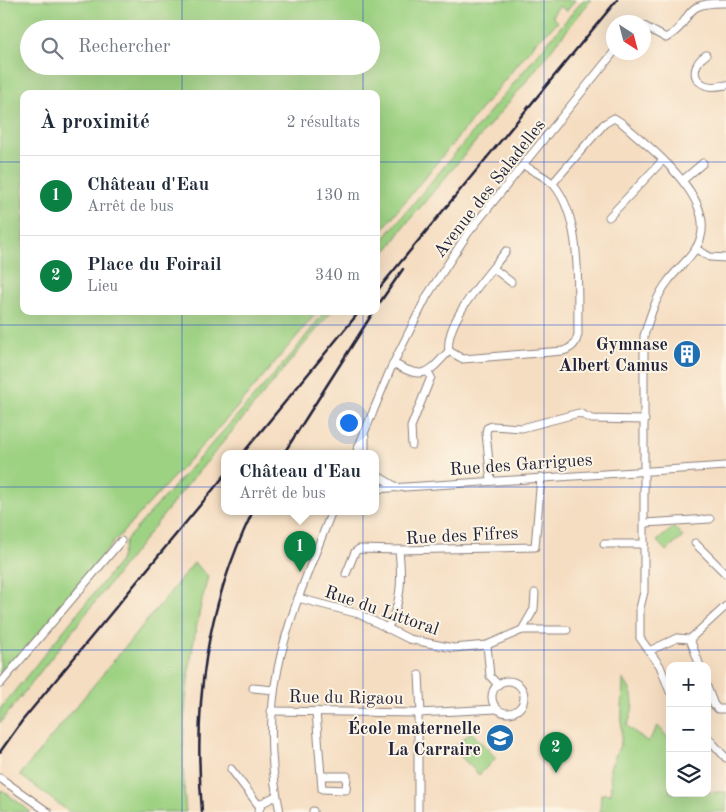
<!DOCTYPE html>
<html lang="fr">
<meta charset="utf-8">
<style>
:root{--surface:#fff;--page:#f6f6f7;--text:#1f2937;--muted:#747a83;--line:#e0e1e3;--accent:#0b8043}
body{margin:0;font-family:"Old Standard TT",serif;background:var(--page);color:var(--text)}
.controls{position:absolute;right:15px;bottom:15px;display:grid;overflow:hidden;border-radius:10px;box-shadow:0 5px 20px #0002}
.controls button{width:45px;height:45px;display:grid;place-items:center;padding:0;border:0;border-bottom:1px solid var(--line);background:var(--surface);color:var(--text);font:25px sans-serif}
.compass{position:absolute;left:606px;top:15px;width:45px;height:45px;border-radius:50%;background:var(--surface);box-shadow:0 5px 20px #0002;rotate:144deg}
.you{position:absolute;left:348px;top:422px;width:18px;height:18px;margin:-12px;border:4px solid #fff;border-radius:50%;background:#1a73e8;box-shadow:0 0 0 8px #1a73e833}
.badge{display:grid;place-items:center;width:32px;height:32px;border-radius:50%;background:var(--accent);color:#fff;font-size:16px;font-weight:700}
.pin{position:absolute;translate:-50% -41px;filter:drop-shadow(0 1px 2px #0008)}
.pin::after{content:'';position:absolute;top:26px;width:18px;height:15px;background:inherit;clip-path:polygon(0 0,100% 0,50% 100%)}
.popup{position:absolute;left:221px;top:450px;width:158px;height:65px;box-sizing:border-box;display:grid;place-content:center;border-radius:10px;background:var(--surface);filter:drop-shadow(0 1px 4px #0005);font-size:16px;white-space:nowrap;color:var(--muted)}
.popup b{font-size:19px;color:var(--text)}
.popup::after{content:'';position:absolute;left:50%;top:100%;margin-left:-10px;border:10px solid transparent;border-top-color:var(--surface)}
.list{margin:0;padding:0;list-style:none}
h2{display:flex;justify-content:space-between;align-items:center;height:65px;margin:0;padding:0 20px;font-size:21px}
h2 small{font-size:16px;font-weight:400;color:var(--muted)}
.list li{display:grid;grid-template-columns:32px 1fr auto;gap:15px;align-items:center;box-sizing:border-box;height:80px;padding:0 20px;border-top:1px solid var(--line)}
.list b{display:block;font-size:19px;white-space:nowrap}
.list p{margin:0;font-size:16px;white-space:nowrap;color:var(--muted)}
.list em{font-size:16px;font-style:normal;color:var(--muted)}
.icon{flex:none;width:28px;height:28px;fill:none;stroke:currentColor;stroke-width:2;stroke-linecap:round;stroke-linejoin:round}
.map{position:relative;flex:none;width:726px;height:812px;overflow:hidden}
.search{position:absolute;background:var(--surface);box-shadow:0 5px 20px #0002;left:20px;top:20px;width:360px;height:55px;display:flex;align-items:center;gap:12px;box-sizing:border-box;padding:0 18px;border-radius:28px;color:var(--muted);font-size:19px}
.panel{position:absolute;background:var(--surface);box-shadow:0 5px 20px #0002;left:20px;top:90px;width:360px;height:225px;border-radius:10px}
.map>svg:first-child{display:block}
.green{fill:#9ed283;stroke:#607a5f;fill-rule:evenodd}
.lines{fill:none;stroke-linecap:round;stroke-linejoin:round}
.street-casing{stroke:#8c807e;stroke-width:9}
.street{stroke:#fff;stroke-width:7}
.rail{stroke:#22223b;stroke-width:2.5}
.grid{fill:none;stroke:#1d4ed8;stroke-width:1;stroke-opacity:0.55}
.labels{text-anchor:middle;stroke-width:4;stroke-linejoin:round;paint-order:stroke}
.street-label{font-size:18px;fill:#22223b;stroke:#fcf5e5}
.poi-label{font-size:18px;font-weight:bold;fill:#22223b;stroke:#fcf5e5;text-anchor:end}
</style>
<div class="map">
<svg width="726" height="812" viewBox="0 0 726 812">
<rect width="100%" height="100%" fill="#fcf5e5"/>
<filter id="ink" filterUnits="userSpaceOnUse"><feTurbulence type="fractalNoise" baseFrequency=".02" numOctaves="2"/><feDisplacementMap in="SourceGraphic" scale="10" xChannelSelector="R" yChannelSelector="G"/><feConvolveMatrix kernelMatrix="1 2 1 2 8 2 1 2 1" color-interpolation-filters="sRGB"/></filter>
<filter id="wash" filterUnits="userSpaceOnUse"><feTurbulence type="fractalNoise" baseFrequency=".0096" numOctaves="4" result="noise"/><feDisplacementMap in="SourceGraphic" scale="20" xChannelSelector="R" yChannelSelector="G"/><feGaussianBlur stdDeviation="1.12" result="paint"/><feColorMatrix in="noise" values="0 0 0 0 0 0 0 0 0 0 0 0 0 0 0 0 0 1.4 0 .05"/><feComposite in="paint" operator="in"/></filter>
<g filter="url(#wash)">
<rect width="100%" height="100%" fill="#f5ddc1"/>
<!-- green -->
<g class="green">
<path d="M0,0H575L567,11L559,6L552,16L558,22L535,43L376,237V94H24V311H318L234,411L113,543L0,680ZM29,29H371V66H29Z"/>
<path d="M583,0H591L520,89L406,224L389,248L376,260V248Z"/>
<path d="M325,311H332L180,494L0,723V709L120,561L126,540L293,353Z"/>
<path d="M674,527L683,537L666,551L657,541Z"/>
<path d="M194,563L208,576C188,653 178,732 186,812H69L20,775Z"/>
<path d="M623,679C636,695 635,707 627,726L648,742L658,726L670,740V793L726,792V812H600L601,794H611L610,768L621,743Z"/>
<path d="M471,732L496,758L479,775L453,749Z"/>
<path d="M2,790L31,812H0V794Z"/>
</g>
</g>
<g filter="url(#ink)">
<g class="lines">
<defs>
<g id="street">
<path d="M644,26L666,38C697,20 677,2 726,3"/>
<path d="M706,55C695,62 689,78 705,85C711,88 720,86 726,85"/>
<path d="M683,180L703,163"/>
<path d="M553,183L604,124L614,118L622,123C651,149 724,203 696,248C689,260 677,269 669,280C656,296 650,316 644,336V592L640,608V638L660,666L670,692"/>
<path d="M609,217L663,160"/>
<path d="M696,249L710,257L726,258"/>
<path d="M493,268L511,282"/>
<path d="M449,351C444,321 488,275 506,251"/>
<path d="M393,363C423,380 427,375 449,351L463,359L563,351C572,348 576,344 578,334C577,291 583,220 554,185C547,177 533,171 525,166"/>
<path d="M365,437V453"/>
<path d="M412,445L411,427L431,377L428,372"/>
<path d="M356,453L391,368L427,296L468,233L614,52"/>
<path d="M375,474L398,488"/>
<path d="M491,481L486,433L487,428L492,426L522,428L579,413L592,419L645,420"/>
<path d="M375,489L726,466"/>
<path d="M645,523L710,519"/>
<path d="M695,543L726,574"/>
<path d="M604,544H644"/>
<path d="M346,574L355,552L359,549L399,550"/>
<path d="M298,598L359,614L409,639L453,648L487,645L522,630H567"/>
<path d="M387,629C402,603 402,579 399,550L535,547L541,477"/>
<path d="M522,630L534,609L535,593"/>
<path d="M487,645L490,676L498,685"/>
<path d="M649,651L677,638L690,639"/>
<path d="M700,666L690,639L726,606"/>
<path d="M419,675L421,713"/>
<circle cx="508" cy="697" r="16"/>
<path d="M0,684L121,541"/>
<path d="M707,687L714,705L718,709H726"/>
<path d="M253,688L274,690"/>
<path d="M271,711L418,713L497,709"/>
<path d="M316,711L322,789L346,790L347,776H321"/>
<path d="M709,739L726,758"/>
<path d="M231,769L260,807"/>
<path d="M0,778L48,812"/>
<path d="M313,811V812"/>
<path d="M258,812L262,803L276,796"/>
<path d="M280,812C254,693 290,618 332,511"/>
<path d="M418,812V713"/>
</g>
</defs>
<!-- street casing -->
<use href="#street" class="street-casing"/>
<!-- street -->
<use href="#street" class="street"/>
<!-- rail -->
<g class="rail">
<path d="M376,292L617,0"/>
<path d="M376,308L403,269"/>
<path d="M243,453L360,311"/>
<path d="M284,453L374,311"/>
<path d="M0,752L22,721L225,475"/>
<path d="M202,812C193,703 205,610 253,511"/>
</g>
</g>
</g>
<!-- grid -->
<path class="grid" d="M182,0V29M363,0V29M544,0V812M182,66V94M363,66V94M0,162H24M376,162H726M182,311V812M363,311V812M0,325H726M0,487H726M0,650H726"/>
<!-- icons -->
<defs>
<symbol id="building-disc" viewBox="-11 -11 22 22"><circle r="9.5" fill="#1f6fb2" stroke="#fcf5e5"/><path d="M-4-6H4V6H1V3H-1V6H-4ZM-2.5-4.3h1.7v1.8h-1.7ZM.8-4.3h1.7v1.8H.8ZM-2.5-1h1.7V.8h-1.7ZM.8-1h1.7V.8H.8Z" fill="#fff"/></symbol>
<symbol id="school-disc" viewBox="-11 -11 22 22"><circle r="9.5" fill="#1f6fb2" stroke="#fcf5e5"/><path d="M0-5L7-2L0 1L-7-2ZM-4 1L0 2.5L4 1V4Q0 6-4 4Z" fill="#fff"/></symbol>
</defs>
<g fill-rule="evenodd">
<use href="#building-disc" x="671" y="338" width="32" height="32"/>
<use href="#school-disc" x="484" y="722" width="32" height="32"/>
</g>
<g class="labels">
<!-- street labels -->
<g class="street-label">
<text transform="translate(489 188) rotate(-52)" y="6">Avenue des Saladelles</text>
<text transform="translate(521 464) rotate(-4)" y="6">Rue des Garrigues</text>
<text transform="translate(462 535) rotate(-3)" y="6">Rue des Fifres</text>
<text transform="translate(382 610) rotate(19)" y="6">Rue du Littoral</text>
<text transform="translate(346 697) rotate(1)" y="6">Rue du Rigaou</text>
</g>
<!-- poi labels -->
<g class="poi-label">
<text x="668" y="350">Gymnase<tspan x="668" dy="21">Albert Camus</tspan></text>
<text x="481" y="734">École maternelle<tspan x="481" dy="21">La Carraire</tspan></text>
</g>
</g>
</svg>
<div class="controls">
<button>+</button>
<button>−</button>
<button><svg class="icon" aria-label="layers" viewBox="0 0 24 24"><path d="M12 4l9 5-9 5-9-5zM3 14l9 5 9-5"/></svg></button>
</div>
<svg class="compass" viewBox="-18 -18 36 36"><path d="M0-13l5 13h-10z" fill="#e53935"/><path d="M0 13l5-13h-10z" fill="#747a83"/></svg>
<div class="you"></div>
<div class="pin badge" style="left:300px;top:572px">1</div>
<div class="popup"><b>Château d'Eau</b>Arrêt de bus</div>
<div class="pin badge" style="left:556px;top:773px">2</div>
<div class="search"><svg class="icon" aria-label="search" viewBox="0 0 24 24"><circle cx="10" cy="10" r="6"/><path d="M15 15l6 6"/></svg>Rechercher</div>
<section class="panel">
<h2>À proximité<small>2 résultats</small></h2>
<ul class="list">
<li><span class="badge">1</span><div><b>Château d'Eau</b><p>Arrêt de bus</p></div><em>130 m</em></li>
<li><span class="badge">2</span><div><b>Place du Foirail</b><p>Lieu</p></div><em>340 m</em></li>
</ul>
</section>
</div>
